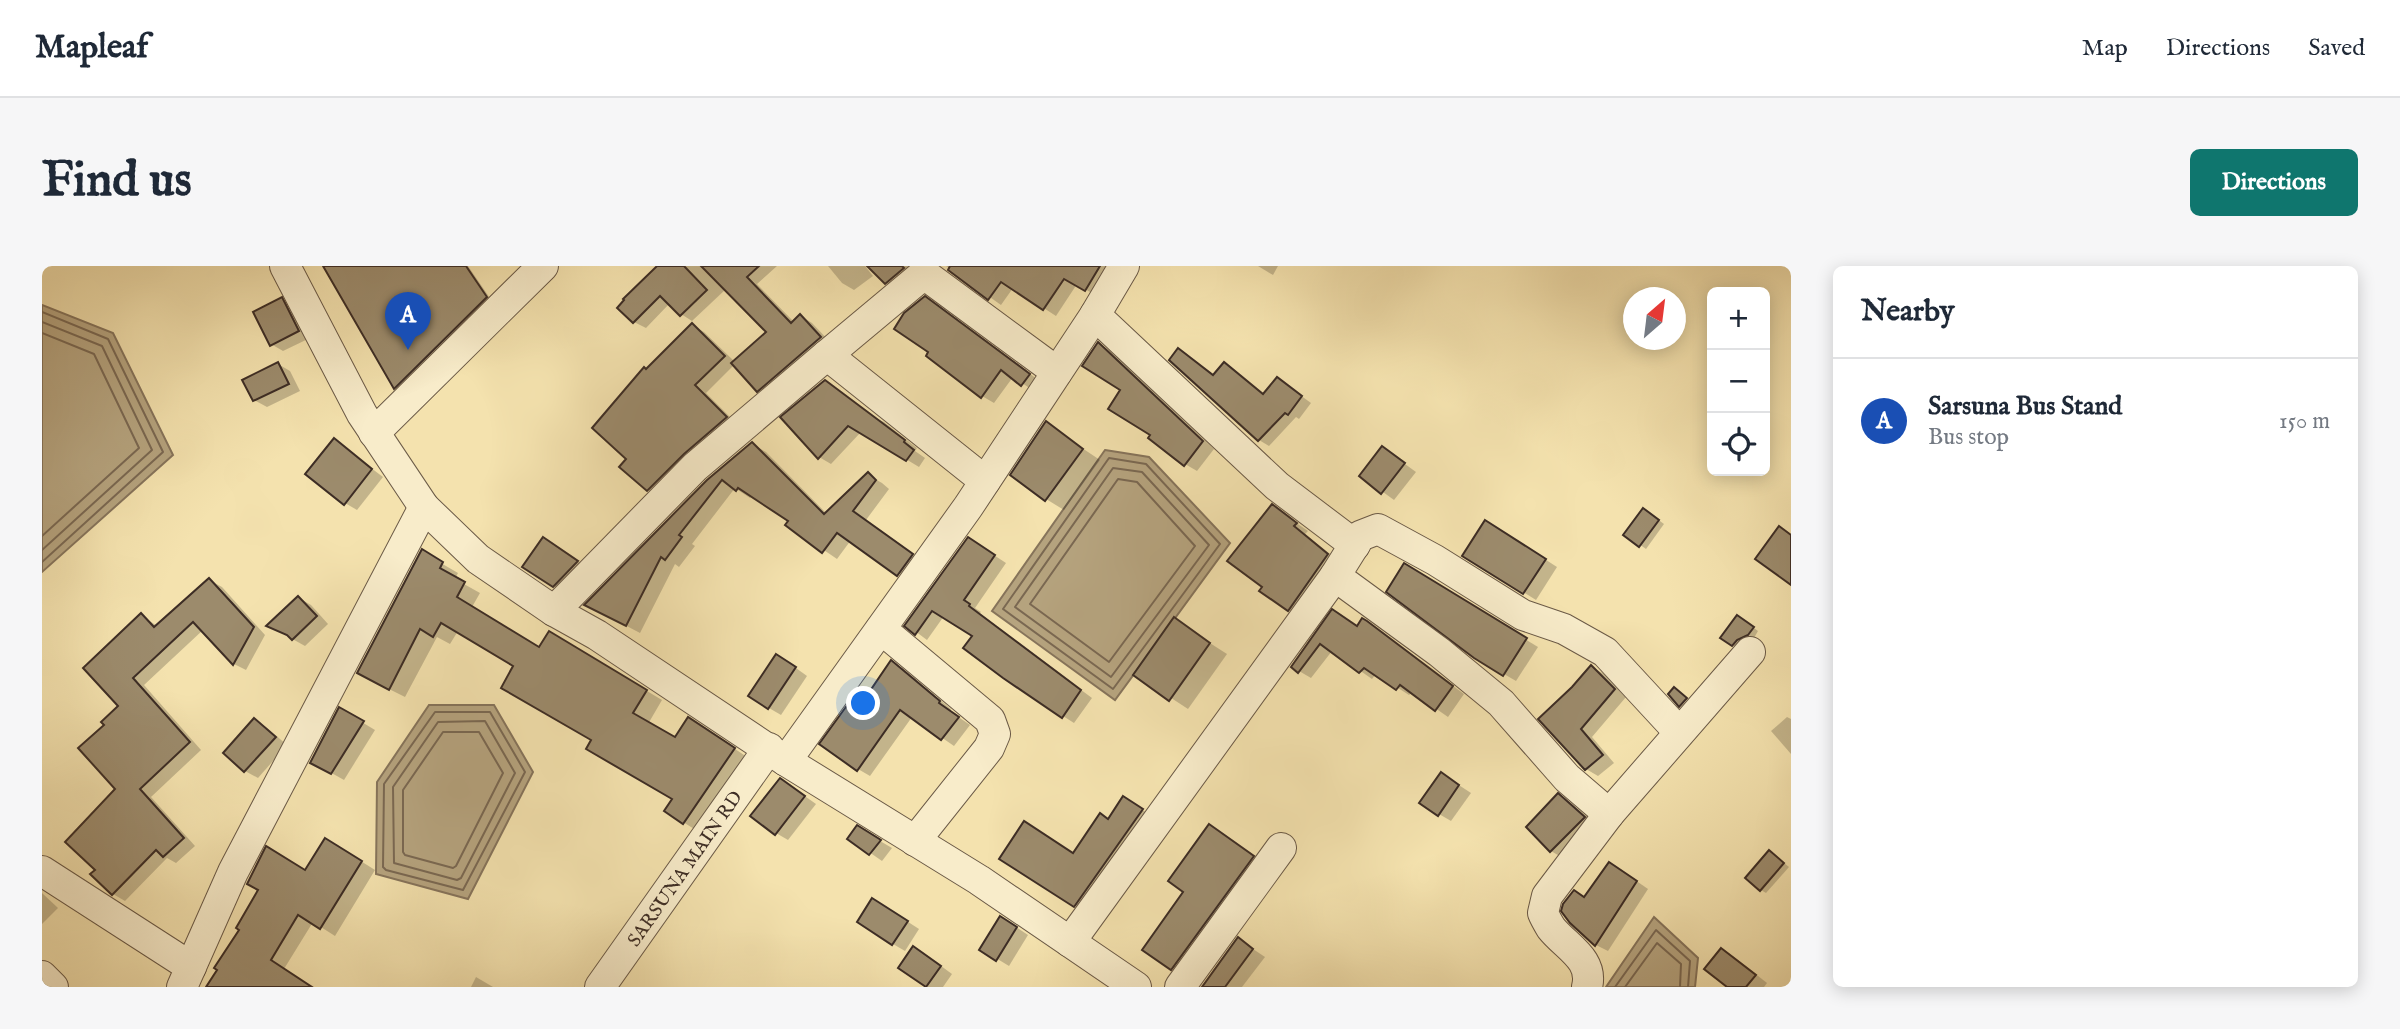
<!DOCTYPE html>
<meta charset="utf-8">
<style>
:root{--surface:#fff;--page:#f6f6f7;--text:#1f2937;--muted:#747a83;--line:#e0e1e3;--accent:#0f766e}
body{margin:0;font-family:"IM FELL English",serif;background:var(--page);color:var(--text)}
.controls{position:absolute;right:21px;top:21px;display:grid;overflow:hidden;border-radius:10px;box-shadow:0 4px 18px #0003}
.controls button{width:63px;height:63px;display:grid;place-items:center;padding:0;border:0;border-bottom:2px solid var(--line);background:var(--surface);color:var(--text);font:35px sans-serif}
.compass{position:absolute;left:1581px;top:21px;width:63px;height:63px;border-radius:50%;background:var(--surface);box-shadow:0 4px 18px #0003;rotate:28deg}
.you{position:absolute;left:822px;top:438px;width:24px;height:24px;margin:-18px;border:5px solid #fff;border-radius:50%;background:#1a73e8;box-shadow:0 0 0 10px #1a73e833}
.badge{display:grid;place-items:center;width:46px;height:46px;border-radius:50%;background:var(--accent);color:#fff;font-size:23px;font-weight:700}
.pin{position:absolute;translate:-50% -58px;filter:drop-shadow(0 2px 4px #0008)}
.pin::after{content:'';position:absolute;top:37px;width:24px;height:21px;background:inherit;clip-path:polygon(0 0,100% 0,50% 100%)}
.list{margin:0;padding:0;list-style:none}
h2{display:flex;justify-content:space-between;align-items:center;height:91px;margin:0;padding:0 28px;font-size:30px}
h2 small{font-size:23px;font-weight:400;color:var(--muted)}
.list li{display:grid;grid-template-columns:46px 1fr auto;gap:21px;align-items:center;box-sizing:border-box;height:126px;padding:0 28px;border-top:2px solid var(--line)}
.list b{display:block;font-size:26px;white-space:nowrap}
.list p{margin:0;font-size:23px;white-space:nowrap;color:var(--muted)}
.list em{font-size:23px;font-style:normal;color:var(--muted)}
.icon{flex:none;width:38px;height:38px;fill:none;stroke:currentColor;stroke-width:2;stroke-linecap:round;stroke-linejoin:round}
.map{position:relative;flex:none;width:1749px;height:721px;overflow:hidden;border-radius:10px}
header{display:flex;align-items:center;gap:42px;box-sizing:border-box;height:98px;padding:0 35px;background:var(--surface);border-bottom:2px solid var(--line)}
header strong{font-size:33px}
nav{display:flex;gap:38px;margin-inline-start:auto;font-size:24px}
.intro{display:flex;align-items:center;justify-content:space-between;box-sizing:border-box;height:168px;padding:0 42px}
h1{margin:0;font-size:49px}
.button{padding:18px 32px;border-radius:10px;background:var(--accent);color:#fff;font-size:24px;font-weight:700}
main{display:flex;gap:42px;padding:0 42px}
aside{flex:1;background:var(--surface);border-radius:10px;box-shadow:0 4px 18px #0003}
.map>svg:first-child{display:block}
.water{fill:#b6a47f;stroke:#86745b;stroke-width:2}
.shadow{fill:#0003}
.lines{fill:none;stroke-linecap:round;stroke-linejoin:round}
.shore{stroke:#7a6852;stroke-width:2}
.building{fill:#9c8b6c;stroke:#3d2d25;stroke-width:2}
.minor-casing{stroke:#6b5a47;stroke-width:32}
.minor{stroke:#f8ecca;stroke-width:30}
.labels{text-anchor:middle;stroke-width:6;stroke-linejoin:round;paint-order:stroke}
.street-label{font-size:19px;fill:#3d2d25;stroke:#f8ecca}
</style>
<header>
<strong>Mapleaf</strong>
<nav><a>Map</a><a>Directions</a><a>Saved</a></nav>
</header>
<div class="intro"><h1>Find us</h1><a class="button">Directions</a></div>
<main>
<div class="map">
<svg width="1749" height="721" viewBox="0 0 1749 721">
<rect width="100%" height="100%" fill="#f4e2ae"/>
<filter id="stains"><feTurbulence type="fractalNoise" baseFrequency=".00286" numOctaves="4"/><feColorMatrix values="0 0 0 0 .2 0 0 0 0 .09 0 0 0 0 .02 0 0 0 .5 -.17"/></filter>
<radialGradient id="worn" r=".72"><stop offset=".6" stop-color="#630" stop-opacity="0"/><stop offset="1" stop-color="#630" stop-opacity=".3"/></radialGradient>
<!-- water -->
<g class="water">
<path d="M0,39L71,67L131,189L0,306Z"/>
<path d="M1063,184L1107,191L1188,277L1073,434L950,345Z"/>
<path d="M387,439H452L491,506L426,633L334,608L335,516Z"/>
<path d="M1612,651L1656,692L1653,721H1564Z"/>
</g>
<!-- shadow -->
<g class="shadow">
<path d="M283,0H426L450,35L359,125L353,122Z"/>
<path d="M617,0H735L715,18L752,56L759,50L770,57L790,78L727,131L716,124L692,99L664,127L696,159L618,231L606,224L586,193L650,59L662,66L693,96L727,66L684,23L650,55L639,48L628,37L604,62L592,56Z"/>
<path d="M786,0H823L831,10L812,24L800,17Z"/>
<path d="M827,0H885L856,23L844,17Z"/>
<path d="M904,0H1074L1056,31L1035,18L1014,50L971,22L959,39Z"/>
<path d="M1216,0H1236L1231,9Z"/>
<path d="M240,33L252,41L268,72L241,85L229,78Z"/>
<path d="M895,39L999,116L992,125L971,111L952,137L940,130L889,86Z"/>
<path d="M1057,78L1069,85L1172,183L1155,205L1143,198L1111,169L1080,123Z"/>
<path d="M236,98L248,105L258,125L225,141L212,134Z"/>
<path d="M1182,98L1223,129L1236,113L1269,137L1257,153L1254,151L1227,180L1217,174L1173,110Z"/>
<path d="M783,116L830,150L842,156L875,182L873,185L883,192L877,201L819,166L789,198L777,191Z"/>
<path d="M1004,158L1058,194L1022,244L1004,233Z"/>
<path d="M292,174L341,211L315,244L303,237Z"/>
<path d="M710,178L724,186L785,248L826,209L840,217L847,223L824,254L884,297L870,316L809,274L795,293L745,259L748,255L710,229L708,232L693,222L650,278L653,280L637,301L633,298L598,367L558,346Z"/>
<path d="M1341,182L1374,206L1352,234L1319,210Z"/>
<path d="M1230,240L1266,265L1263,268L1298,296L1259,350L1247,344Z"/>
<path d="M1607,247L1622,258L1604,283L1583,268Z"/>
<path d="M1456,263L1515,301L1494,334L1423,290Z"/>
<path d="M513,280L547,303L524,327L512,320Z"/>
<path d="M938,280L964,297L933,342L939,346L937,348L1050,432L1032,457L1021,450L933,369L902,350L885,374L865,359Z"/>
<path d="M380,286L416,307L413,313L438,327L430,341L498,383L508,367L620,434L606,458L634,473L663,463L708,493L657,566L641,556L633,532L552,473L473,400L416,365L408,378L395,371L363,431L333,416Z"/>
<path d="M1363,300L1496,381L1474,415L1462,408Z"/>
<path d="M167,314L180,321L223,369L204,404L192,398L161,364L102,419L159,484L109,531L153,580L134,597L125,592L83,635L71,628L55,604L76,523L65,459L79,440L99,349L115,360Z"/>
<path d="M257,332L269,339L286,358L263,380L227,360Z"/>
<path d="M1291,346L1316,362H1333L1422,428L1406,451L1370,426L1367,429L1334,408L1330,413L1290,385L1269,412L1257,405Z"/>
<path d="M1132,354L1185,388L1146,443L1094,409Z"/>
<path d="M1701,354L1716,365L1712,372L1701,377L1696,382L1691,379Z"/>
<path d="M850,396L862,403L909,443L908,445L928,459L912,480L870,451L828,510L816,503V446Z"/>
<path d="M747,397L765,410L739,449L727,442Z"/>
<path d="M1550,401L1562,408L1584,431L1550,471L1572,497L1556,510L1544,503L1499,453Z"/>
<path d="M298,443L333,464L302,514L270,496Z"/>
<path d="M1745,451L1749,453V488L1729,465Z"/>
<path d="M212,454L224,461L245,479L216,512L203,505L183,487Z"/>
<path d="M1400,508L1429,527L1409,555L1397,548Z"/>
<path d="M750,521L774,538L746,574L734,567Z"/>
<path d="M1516,529L1528,536L1554,558L1521,592L1509,585Z"/>
<path d="M1093,539L1111,551L1045,646L1033,639L1032,589L1067,554Z"/>
<path d="M1167,560L1228,601L1148,713L1130,702L1143,625Z"/>
<path d="M816,562L850,582L840,595L807,572Z"/>
<path d="M298,582L333,604L293,670L271,656L242,703L265,721H166L264,606Z"/>
<path d="M1733,590L1747,601L1724,627L1719,624Z"/>
<path d="M1580,605L1606,623L1566,685L1554,679L1529,655L1543,632Z"/>
<path d="M0,627L16,642L0,658Z"/>
<path d="M843,641L877,663L863,685L851,678Z"/>
<path d="M971,659L986,669L967,700L939,683Z"/>
<path d="M1196,673L1223,691L1200,721H1161Z"/>
<path d="M1680,684L1692,691L1725,717L1722,721H1688Z"/>
<path d="M884,689L910,708L901,721H886L858,701Z"/>
<path d="M434,711L451,721H429Z"/>
</g>
<g class="lines">
<!-- shore -->
<g class="shore">
<path d="M0,46L66,73L121,186L0,296"/>
<path d="M0,56L60,80L110,184L0,284"/>
<path d="M0,67L52,88L97,182L0,270"/>
<path d="M1067,192L1104,198L1178,278L1071,423L961,343Z"/>
<path d="M1071,202L1100,206L1167,279L1069,411L973,341Z"/>
<path d="M1076,213L1095,216L1153,280L1067,396L988,338Z"/>
<path d="M393,446H448L483,506L421,624L344,604L341,601L342,518Z"/>
<path d="M443,455L473,507L419,612L415,614L352,597L351,521L396,456Z"/>
<path d="M401,466H437L461,507L414,600L411,602L363,589L361,586V524Z"/>
<path d="M1573,721L1614,664L1648,695L1646,721"/>
<path d="M1583,721L1615,677L1639,698L1638,721"/>
</g>
</g>
<!-- building -->
<g class="building">
<path d="M281,0H424L445,31L352,123Z"/>
<path d="M615,0H642L665,24L638,50L618,30L591,57L575,42L582,34L581,33Z"/>
<path d="M659,0H717L705,11L749,57L758,48L779,71L715,126L689,97L724,66Z"/>
<path d="M825,0H860L862,2L843,18Z"/>
<path d="M908,0H1058L1043,25L1022,13L1001,44L959,16L946,34L906,4Z"/>
<path d="M883,30L988,108L979,120L959,104L939,132L884,90L886,86L852,63L862,47Z"/>
<path d="M240,31L257,65L228,80L211,46Z"/>
<path d="M650,57L683,90L653,119L685,151L642,188L605,225L577,201L584,193L550,162L602,101L604,103Z"/>
<path d="M1056,76L1161,175L1142,200L1106,172L1108,169L1066,143L1078,124L1040,100Z"/>
<path d="M1136,82L1171,109L1182,96L1221,128L1235,111L1260,130L1246,149L1243,147L1216,175L1127,94Z"/>
<path d="M236,96L247,118L211,135L200,114Z"/>
<path d="M783,114L863,174L862,176L872,184L864,195L806,160L776,193L738,151Z"/>
<path d="M1004,155L1041,183L1003,235L968,209Z"/>
<path d="M292,172L330,203L302,239L263,208Z"/>
<path d="M710,176L782,248L826,206L834,214L811,245L871,288L855,310L795,267L780,287L743,259L746,255L696,222L694,225L680,214L637,269L640,271L623,294L619,291L584,360L542,339L665,214Z"/>
<path d="M1340,180L1363,197L1339,228L1317,210Z"/>
<path d="M1230,238L1255,257L1252,260L1286,288L1246,345L1217,325L1220,321L1185,295Z"/>
<path d="M1601,242L1617,254L1597,281L1581,269Z"/>
<path d="M1443,254L1504,293L1481,328L1420,290Z"/>
<path d="M1737,260L1749,269V319L1713,293Z"/>
<path d="M501,271L536,295L511,321L480,301Z"/>
<path d="M926,271L953,289L922,334L928,338L927,340L1039,424L1020,452L961,412L921,382L930,370L890,345L873,369L862,360Z"/>
<path d="M380,283L401,296L398,302L423,316L415,331L497,381L507,365L605,424L591,447L633,471L646,451L693,482L641,558L622,545L630,533L544,483L549,474L459,422L471,400L399,357L391,371L378,363L347,424L315,407Z"/>
<path d="M1362,297L1485,372L1461,410L1432,392L1344,326Z"/>
<path d="M167,312L212,361L191,399L151,356L91,412L148,476L98,523L142,572L121,591L114,584L70,629L48,608L53,604L23,576L73,523L36,482L62,459L59,456L76,440L41,402L99,347L112,361Z"/>
<path d="M256,330L275,350L250,374L245,369L224,360Z"/>
<path d="M1290,343L1315,360L1320,352L1325,355L1411,420L1393,445L1358,419L1354,424L1322,402L1317,407L1278,378L1256,407L1249,401Z"/>
<path d="M1695,349L1712,361L1706,369L1695,374L1690,380L1678,372Z"/>
<path d="M1132,351L1168,377L1127,435L1091,409Z"/>
<path d="M734,388L754,401L726,443L706,430Z"/>
<path d="M849,394L898,435L897,437L917,451L899,474L858,444L815,505L777,478L806,438L815,444Z"/>
<path d="M1549,399L1573,423L1539,463L1561,489L1543,504L1496,453L1530,421Z"/>
<path d="M1632,421L1645,432L1637,441L1626,428Z"/>
<path d="M297,441L322,455L289,508L268,497Z"/>
<path d="M212,452L234,471L202,506L181,487Z"/>
<path d="M1399,506L1417,519L1396,550L1377,537Z"/>
<path d="M738,512L763,530L733,569L708,550Z"/>
<path d="M1516,527L1543,551L1508,586L1484,561Z"/>
<path d="M1081,530L1101,543L1032,641L957,593L982,555L1031,587L1058,547L1066,553Z"/>
<path d="M1167,558L1212,590L1129,704L1100,684L1141,626L1126,615Z"/>
<path d="M815,559L839,574L827,589L805,573Z"/>
<path d="M283,572L320,595L278,663L256,649L229,694L270,721H164L175,704L172,702L197,664L194,662L216,624L205,618L224,580L263,604Z"/>
<path d="M1727,584L1742,597L1718,625L1703,612Z"/>
<path d="M1567,596L1595,615L1553,680L1528,657L1519,645L1521,638L1532,624L1542,631Z"/>
<path d="M830,632L866,655L850,679L815,656Z"/>
<path d="M958,650L975,661L954,695L937,684Z"/>
<path d="M1196,671L1211,683L1183,721H1160Z"/>
<path d="M871,680L899,700L884,721L856,702Z"/>
<path d="M1679,682L1714,709L1704,721H1685L1662,703Z"/>
</g>
<g class="lines">
<defs>
<g id="minor">
<path d="M243,0L320,148L382,241L436,293L512,345L555,369L744,495L937,614L1094,721"/>
<path d="M1082,0L1053,49L1235,220L1313,279"/>
<path d="M332,167L501,0"/>
<path d="M943,215L785,89L882,8L1015,106"/>
<path d="M512,345L653,201L785,89"/>
<path d="M839,363L948,454L953,468L947,482L873,575"/>
<path d="M744,495L926,241L1053,49"/>
<path d="M1567,548L1525,512L1459,437L1397,386L1293,310L1318,270L1336,263L1393,294L1481,349L1522,363L1563,386L1637,466"/>
<path d="M0,605L149,701"/>
<path d="M1028,676L1293,310"/>
<path d="M0,710L11,721"/>
<path d="M140,721L191,606L382,241"/>
<path d="M558,721L727,482"/>
<path d="M1138,721L1239,582"/>
<path d="M1545,721C1552,693 1524,681 1509,662C1506,657 1503,652 1501,647L1505,630L1567,548L1708,386"/>
</g>
</defs>
<!-- minor casing -->
<use href="#minor" class="minor-casing"/>
<!-- minor -->
<use href="#minor" class="minor"/>
</g>
<g class="labels">
<!-- street labels -->
<g class="street-label">
<text transform="translate(642 602) rotate(-55)" y="7">SARSUNA MAIN RD</text>
</g>
</g>
<rect width="100%" height="100%" filter="url(#stains)"/>
<rect width="100%" height="100%" fill="url(#worn)"/>
</svg>
<div class="controls">
<button>+</button>
<button>−</button>
<button><svg class="icon" aria-label="locate" viewBox="0 0 24 24"><circle cx="12" cy="12" r="6"/><path d="M12 2v4M12 18v4M2 12h4M18 12h4"/></svg></button>
</div>
<svg class="compass" viewBox="-18 -18 36 36"><path d="M0-13l5 13h-10z" fill="#e53935"/><path d="M0 13l5-13h-10z" fill="#747a83"/></svg>
<div class="you"></div>
<div class="pin badge" style="left:366px;top:84px;background:#1a4fb4">A</div>
</div>
<aside>
<h2>Nearby<small></small></h2>
<ul class="list">
<li><span class="badge" style="background:#1a4fb4">A</span><div><b>Sarsuna Bus Stand</b><p>Bus stop</p></div><em>150 m</em></li>
</ul>
</aside>
</main>
